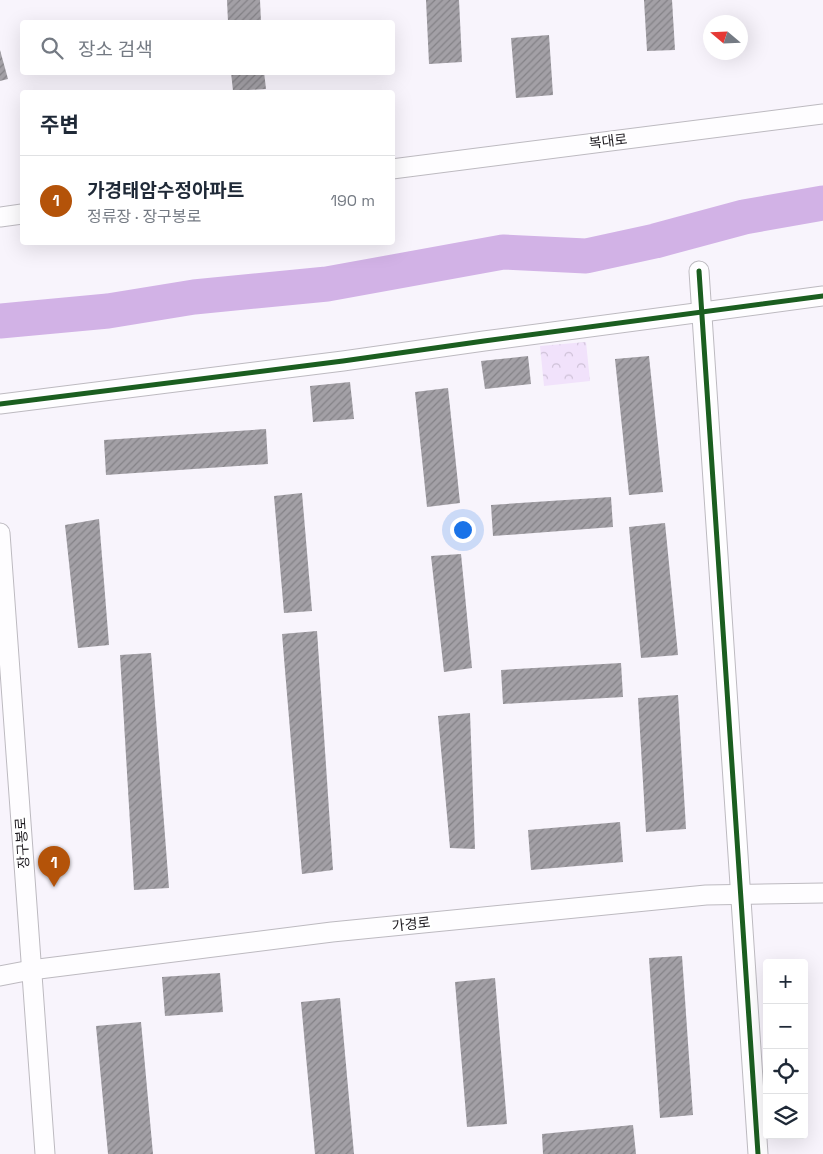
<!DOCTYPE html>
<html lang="ko">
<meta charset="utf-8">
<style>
:root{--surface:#fff;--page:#f2f2f3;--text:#1f2937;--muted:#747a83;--line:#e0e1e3;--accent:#b45309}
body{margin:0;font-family:"Space Grotesk","Noto Sans KR",sans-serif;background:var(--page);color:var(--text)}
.controls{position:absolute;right:15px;bottom:15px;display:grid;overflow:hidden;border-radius:5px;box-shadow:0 5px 20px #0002}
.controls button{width:45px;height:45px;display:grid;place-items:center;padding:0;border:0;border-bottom:1px solid var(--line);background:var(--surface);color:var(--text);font:25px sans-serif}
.compass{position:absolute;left:703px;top:15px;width:45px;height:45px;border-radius:50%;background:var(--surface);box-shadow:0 5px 20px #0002;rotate:289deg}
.you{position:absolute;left:462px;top:529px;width:18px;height:18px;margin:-12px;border:4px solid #fff;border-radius:50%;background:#1a73e8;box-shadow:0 0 0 8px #1a73e833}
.badge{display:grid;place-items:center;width:32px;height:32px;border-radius:50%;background:var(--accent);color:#fff;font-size:16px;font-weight:700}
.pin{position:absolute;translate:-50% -41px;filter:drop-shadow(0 1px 2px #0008)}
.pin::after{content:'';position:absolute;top:26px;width:18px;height:15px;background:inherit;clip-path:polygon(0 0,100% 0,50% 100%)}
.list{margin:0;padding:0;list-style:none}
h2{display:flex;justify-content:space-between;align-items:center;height:65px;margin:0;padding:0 20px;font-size:21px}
h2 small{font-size:16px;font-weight:400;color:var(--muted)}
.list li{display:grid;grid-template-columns:32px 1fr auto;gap:15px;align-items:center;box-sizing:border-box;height:90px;padding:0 20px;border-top:1px solid var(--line)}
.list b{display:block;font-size:19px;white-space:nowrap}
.list p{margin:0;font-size:16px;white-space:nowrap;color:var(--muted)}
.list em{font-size:16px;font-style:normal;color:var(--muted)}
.icon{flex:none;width:28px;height:28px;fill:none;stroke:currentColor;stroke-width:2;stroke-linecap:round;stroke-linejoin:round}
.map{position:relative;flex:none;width:823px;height:1154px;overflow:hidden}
.search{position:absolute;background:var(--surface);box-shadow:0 5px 20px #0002;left:20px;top:20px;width:375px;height:55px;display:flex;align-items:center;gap:12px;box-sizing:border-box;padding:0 18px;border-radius:5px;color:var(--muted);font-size:19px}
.panel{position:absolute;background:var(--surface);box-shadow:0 5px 20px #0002;left:20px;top:90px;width:375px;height:155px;border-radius:5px}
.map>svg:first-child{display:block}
.forest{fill:url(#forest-crowns)}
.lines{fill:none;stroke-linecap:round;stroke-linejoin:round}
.river{stroke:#d2b2e6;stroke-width:35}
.building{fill:url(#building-hatch)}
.minor-casing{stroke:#bdbac0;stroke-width:21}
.minor{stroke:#fefdff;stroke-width:19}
.cycleway-casing{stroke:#fff;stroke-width:8}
.cycleway{stroke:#1b5e20;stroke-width:5}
.labels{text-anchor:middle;stroke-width:5;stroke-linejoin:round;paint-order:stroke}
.street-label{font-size:14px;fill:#1e1b20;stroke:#fff}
</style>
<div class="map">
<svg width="823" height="1154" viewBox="0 0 823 1154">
<defs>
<pattern id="forest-crowns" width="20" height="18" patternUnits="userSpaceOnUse" patternTransform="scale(1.25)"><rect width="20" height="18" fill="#f1e2fb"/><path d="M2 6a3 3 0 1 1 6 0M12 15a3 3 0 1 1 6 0" fill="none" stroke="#cec1d7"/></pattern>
<pattern id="building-hatch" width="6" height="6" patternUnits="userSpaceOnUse" patternTransform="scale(1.25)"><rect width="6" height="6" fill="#a3a0a6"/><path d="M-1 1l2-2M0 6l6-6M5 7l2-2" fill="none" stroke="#848287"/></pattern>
</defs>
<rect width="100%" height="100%" fill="#f8f4fc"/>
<!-- forest -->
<path class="forest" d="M586,342L590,381L544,386L540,346Z"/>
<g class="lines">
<!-- river -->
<path class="river" d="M0,321L108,311L194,297L327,284L503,252L586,256L655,241L744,217L823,203"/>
</g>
<!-- building -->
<g class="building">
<path d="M227,0H260L261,22H228Z"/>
<path d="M426,0H459L462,62L429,64Z"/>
<path d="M644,0H672L675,50L647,51Z"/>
<path d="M549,35L553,95L516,98L511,38Z"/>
<path d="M0,50L8,79L0,81Z"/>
<path d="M231,72H264L266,89L233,91Z"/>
<path d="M528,356L531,384L485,389L481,361Z"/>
<path d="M649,356L663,492L629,495L615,359Z"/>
<path d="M350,382L354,419L313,422L310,386Z"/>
<path d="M448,388L460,503L427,507L415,392Z"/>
<path d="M266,429L268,464L106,475L104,440Z"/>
<path d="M302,493L312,611L284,613L274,496Z"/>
<path d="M611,497L613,527L493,536L491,505Z"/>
<path d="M99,519L109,645L78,648L65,525Z"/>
<path d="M665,523L678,655L641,658L629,527Z"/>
<path d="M461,554L472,668L444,672L431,556Z"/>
<path d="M317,631L333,870L302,874L282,634Z"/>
<path d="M151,653L169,888L134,890L120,655Z"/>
<path d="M621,663L623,697L503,704L501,670Z"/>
<path d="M678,695L686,829L646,832L638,698Z"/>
<path d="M470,713L475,849L450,848L438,716Z"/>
<path d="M620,822L623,862L531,870L528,830Z"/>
<path d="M682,956L693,1115L660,1118L649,958Z"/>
<path d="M220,973L223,1012L165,1016L162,977Z"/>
<path d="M495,978L507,1124L467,1127L455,982Z"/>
<path d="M340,998L354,1154H315L301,1002Z"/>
<path d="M141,1022L153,1154H108L96,1026Z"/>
<path d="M633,1125L636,1154H543L542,1134Z"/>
</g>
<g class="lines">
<defs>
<g id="minor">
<path d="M392,169L823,114"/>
<path d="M0,217L22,214"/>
<path d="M699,271L758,1154"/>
<path d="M0,404L343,361L484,341L823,296"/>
<path d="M0,533L45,1154"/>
<path d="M0,976L31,970L332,932L706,895L823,893"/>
</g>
</defs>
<!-- minor casing -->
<use href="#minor" class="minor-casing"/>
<!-- minor -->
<use href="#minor" class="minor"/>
<defs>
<g id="cycleway">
<path d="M699,271L758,1154"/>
<path d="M0,404L343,361L484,341L823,296"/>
</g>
</defs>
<!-- cycleway casing -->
<use href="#cycleway" class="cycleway-casing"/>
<!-- cycleway -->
<use href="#cycleway" class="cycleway"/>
</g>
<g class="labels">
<!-- street labels -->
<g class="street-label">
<text transform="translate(608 141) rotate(-7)" y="5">복대로</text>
<text transform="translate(22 843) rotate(-94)" y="5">장구봉로</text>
<text transform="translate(411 924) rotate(-6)" y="5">가경로</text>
</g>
</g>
</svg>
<div class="controls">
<button>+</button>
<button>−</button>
<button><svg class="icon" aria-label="locate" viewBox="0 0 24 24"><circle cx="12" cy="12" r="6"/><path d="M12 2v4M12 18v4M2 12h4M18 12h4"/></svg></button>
<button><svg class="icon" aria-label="layers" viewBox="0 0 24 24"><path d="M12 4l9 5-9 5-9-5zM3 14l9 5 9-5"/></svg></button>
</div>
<svg class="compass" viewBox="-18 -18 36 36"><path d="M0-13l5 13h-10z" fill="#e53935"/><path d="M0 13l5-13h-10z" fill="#747a83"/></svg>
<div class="you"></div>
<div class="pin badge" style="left:54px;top:887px">1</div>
<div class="search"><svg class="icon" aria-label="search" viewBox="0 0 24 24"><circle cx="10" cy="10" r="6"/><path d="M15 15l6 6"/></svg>장소 검색</div>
<section class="panel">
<h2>주변<small></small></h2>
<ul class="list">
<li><span class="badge">1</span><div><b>가경태암수정아파트</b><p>정류장 · 장구봉로</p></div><em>190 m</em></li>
</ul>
</section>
</div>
